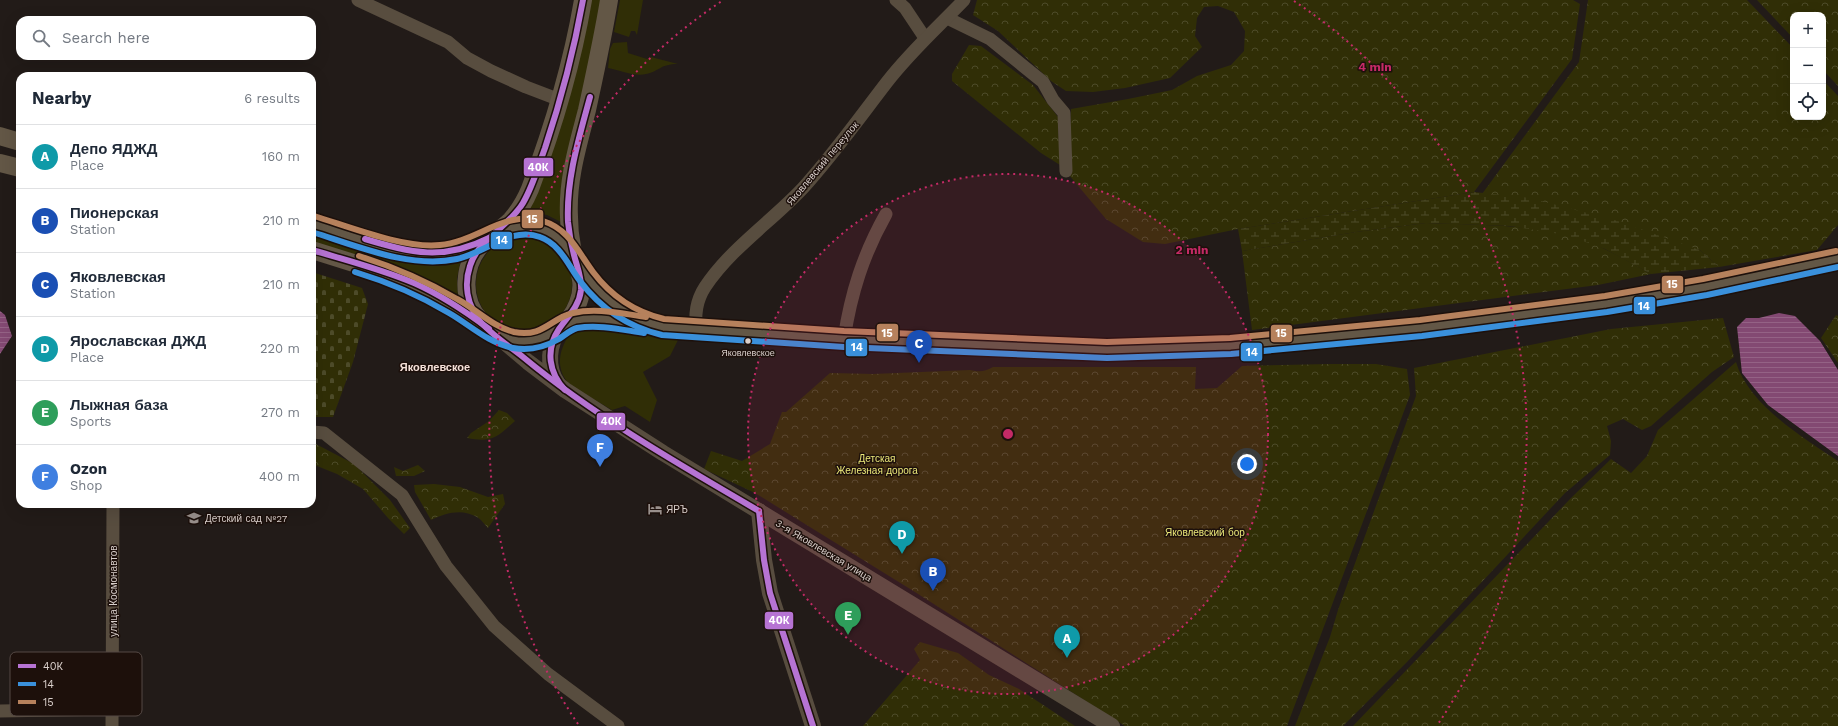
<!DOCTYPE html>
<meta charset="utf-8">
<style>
:root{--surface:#fff;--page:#f6f6f7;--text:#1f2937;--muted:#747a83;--line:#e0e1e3;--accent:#1a73e8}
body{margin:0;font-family:"Work Sans",sans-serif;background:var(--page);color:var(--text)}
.controls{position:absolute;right:12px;top:12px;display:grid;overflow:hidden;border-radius:8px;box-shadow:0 4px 16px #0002}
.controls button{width:36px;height:36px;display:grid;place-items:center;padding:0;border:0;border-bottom:1px solid var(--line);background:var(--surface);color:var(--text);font:20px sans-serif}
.you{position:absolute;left:1247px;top:464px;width:14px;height:14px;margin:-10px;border:3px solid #fff;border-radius:50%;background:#1a73e8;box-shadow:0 0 0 6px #1a73e833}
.badge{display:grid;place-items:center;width:26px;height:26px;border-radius:50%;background:var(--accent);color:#fff;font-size:13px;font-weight:700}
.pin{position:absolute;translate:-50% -33px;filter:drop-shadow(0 1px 2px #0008)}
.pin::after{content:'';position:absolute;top:21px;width:14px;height:12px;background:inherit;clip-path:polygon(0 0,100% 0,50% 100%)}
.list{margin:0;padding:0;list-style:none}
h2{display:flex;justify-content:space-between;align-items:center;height:52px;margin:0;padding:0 16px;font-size:17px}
h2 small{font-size:13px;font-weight:400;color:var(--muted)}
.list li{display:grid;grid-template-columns:26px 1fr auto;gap:12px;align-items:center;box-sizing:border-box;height:64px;padding:0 16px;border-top:1px solid var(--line)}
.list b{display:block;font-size:15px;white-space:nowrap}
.list p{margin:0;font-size:13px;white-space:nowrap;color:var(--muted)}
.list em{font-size:13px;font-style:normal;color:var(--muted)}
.icon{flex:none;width:22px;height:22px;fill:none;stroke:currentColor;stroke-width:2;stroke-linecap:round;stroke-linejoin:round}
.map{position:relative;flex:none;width:1838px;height:726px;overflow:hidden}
.search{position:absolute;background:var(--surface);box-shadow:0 4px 16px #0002;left:16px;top:16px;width:300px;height:44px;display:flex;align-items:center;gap:10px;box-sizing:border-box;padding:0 14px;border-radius:12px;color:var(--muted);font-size:15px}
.panel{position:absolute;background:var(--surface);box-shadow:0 4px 16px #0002;left:16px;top:72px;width:300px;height:436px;border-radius:12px}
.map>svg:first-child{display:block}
.grass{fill:#302e06}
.forest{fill:url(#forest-crowns)}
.wetland{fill:url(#wetland-marsh)}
.cemetery{fill:url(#cemetery-stones)}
.water{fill:url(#water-rules)}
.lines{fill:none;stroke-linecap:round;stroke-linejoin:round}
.minor{stroke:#584d3f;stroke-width:13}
.tertiary{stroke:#584d3f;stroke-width:16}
.secondary{stroke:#635746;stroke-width:18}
.bus-1-casing{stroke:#1d100b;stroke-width:9}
.bus-2-casing{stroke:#1d100b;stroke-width:9}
.bus-3-casing{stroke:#1d100b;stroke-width:9}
.bus-1{stroke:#b673d3;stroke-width:6}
.bus-2{stroke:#3a90db;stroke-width:6}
.bus-3{stroke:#b6815c;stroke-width:6}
.ring{fill:none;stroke:#c42a66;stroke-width:2;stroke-dasharray:2 4}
.bus-dot{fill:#d9cfcb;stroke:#1d100b;stroke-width:1.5}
.labels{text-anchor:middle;stroke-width:3;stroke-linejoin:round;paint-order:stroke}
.bus-label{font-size:9px;fill:#d9cfcb;stroke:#1d100b}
.street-label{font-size:10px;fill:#d9cfcb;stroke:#1d100b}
.park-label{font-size:10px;fill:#eae779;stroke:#1d100b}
.poi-label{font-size:10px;fill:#d9cfcb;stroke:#1d100b;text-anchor:start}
.neighbourhood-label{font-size:11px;font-weight:bold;fill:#f4e0d8;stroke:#1d100b}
.key{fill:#1d100b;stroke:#554945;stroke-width:1}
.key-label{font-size:11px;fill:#d9cfcb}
.centre{fill:#c42a66;stroke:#1d100b;stroke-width:2}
.ring-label{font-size:12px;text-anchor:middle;font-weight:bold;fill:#c42a66;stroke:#1d100b;stroke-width:3;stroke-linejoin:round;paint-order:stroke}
.line-badge{stroke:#1d100b;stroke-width:1.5}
.badge-label{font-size:11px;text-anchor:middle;font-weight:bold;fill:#fff}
</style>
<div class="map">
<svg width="1838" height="726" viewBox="0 0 1838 726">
<defs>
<pattern id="forest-crowns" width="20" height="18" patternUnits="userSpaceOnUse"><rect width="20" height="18" fill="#302e06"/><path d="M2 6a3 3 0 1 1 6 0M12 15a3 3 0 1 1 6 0" fill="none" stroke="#4d4b29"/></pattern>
<pattern id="wetland-marsh" width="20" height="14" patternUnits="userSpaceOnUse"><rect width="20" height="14" fill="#302e06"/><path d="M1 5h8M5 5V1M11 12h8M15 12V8" fill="none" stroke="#4d4b29"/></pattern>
<pattern id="cemetery-stones" width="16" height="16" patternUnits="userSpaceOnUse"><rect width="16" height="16" fill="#302e06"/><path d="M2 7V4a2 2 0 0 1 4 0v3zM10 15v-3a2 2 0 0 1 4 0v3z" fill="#4d4b29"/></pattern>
<pattern id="water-rules" width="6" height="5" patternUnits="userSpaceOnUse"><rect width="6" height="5" fill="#834972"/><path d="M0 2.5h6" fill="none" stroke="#946285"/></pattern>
</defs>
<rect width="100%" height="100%" fill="#221b18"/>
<!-- grass -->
<g class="grass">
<path d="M589,0H603L563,223L547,215L528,212Z"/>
<path d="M620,0H643L637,35L635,31H631L629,37L614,32Z"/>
<path d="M627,42L628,53L647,59L651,57L678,64C660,64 660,71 646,74C635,77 619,70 608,68L610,49L613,43Z"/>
<path d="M312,233L408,261L430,263L461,259L457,278L458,298L430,282L405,270L312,242Z"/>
<circle cx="524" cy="284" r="48"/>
<path d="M587,326L681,334L670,356L643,372L657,400L650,422L625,406L612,410L570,385C554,368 559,348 572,331Z"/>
</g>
<!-- forest -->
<g class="forest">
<path d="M977,0H1573L1580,4L1572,59L1474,192L1238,229L1165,244L1143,242L1106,219L1069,175L1071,109L1128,99L1172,90L1197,76L1231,65L1244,51L1245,31L1234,12L1218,6L1204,7L1197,18L1195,36L1202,47L1170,78L1125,88L1093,92L1066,91L1051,81L998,31L973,15Z"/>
<path d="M1588,0H1747L1793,48V117H1823V80L1838,96V225L1817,250L1719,267L1700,250L1482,194L1579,62Z"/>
<path d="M1757,0H1838V86L1823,70V15H1793V38Z"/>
<path d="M969,45L981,46L1033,85L1058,117L1060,165L1041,153L952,81V74Z"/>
<path d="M1426,223C1472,225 1520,224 1565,234C1596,242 1624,259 1651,274L1598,285L1252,330L1242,251L1356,232Z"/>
<path d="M1836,315L1838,316V363L1821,338Z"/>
<path d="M1723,318L1734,357L1712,372L1651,426L1642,430L1623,419L1607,426L1611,441L1610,455L1565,493L1407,662L1343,726H1295L1330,637L1338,610L1416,396L1414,368L1611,329Z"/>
<path d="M1736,362C1748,404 1803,438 1838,461V726H1353L1571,498L1611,459L1631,473L1647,456L1658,430Z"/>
<path d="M1329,364H1376L1407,369L1410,395L1287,726H1125L915,592L755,493L704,469L711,451L742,461L770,444L782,412H786L830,373L873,374L970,370C980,372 984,372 993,367H1196L1195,389L1217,388L1242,366Z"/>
<path d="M499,410L507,413L515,421C497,437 492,443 467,438L471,433L489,421Z"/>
<path d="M312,442L354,464L390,500L410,528L404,534L388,518L363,489L337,474L312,464Z"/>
<path d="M418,465L425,471L414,476H396L394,467L403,471Z"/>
<path d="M434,484L460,487L488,497L503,494L505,504L488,528C485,525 481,519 477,517C462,508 445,513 431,520L415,492L414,485Z"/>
<path d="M920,642L958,653L989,675L1019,689L1075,726H863L920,660L914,649Z"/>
</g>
<!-- wetland -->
<path class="wetland" d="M1474,192L1530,198L1618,221L1700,250L1719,267L1651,274L1605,249L1566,235L1510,226L1426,223L1356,232L1242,251L1238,229Z"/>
<!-- cemetery -->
<path class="cemetery" d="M312,272L362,288L368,304L353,362L333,417H312Z"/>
<!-- water -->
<g class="water">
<path d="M0,311L5,315L12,336L0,354Z"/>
<path d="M1779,313L1795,316L1820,341L1838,370V456L1768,405L1742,373L1737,327L1746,318H1759Z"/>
</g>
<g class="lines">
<!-- minor -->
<g class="minor">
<path d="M358,0L448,42L467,58L491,71L526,87L560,100"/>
<path d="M896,0L905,8L925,38"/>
<path d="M947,18L990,39L1043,82L1053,100L1064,113L1066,171"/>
<path d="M696,330C695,314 696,301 705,287C731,248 771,222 803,188C833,155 860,117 887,82C910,52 938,27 964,0"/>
<path d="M844,339C851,293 863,255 886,214"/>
<path d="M312,432L324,433L402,495L446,566L494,626L548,674L618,726"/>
<path d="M0,711L112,709"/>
<path d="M112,726L113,504"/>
</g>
<!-- tertiary -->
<g class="tertiary">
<path d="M495,334L528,362L565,390L663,453L1112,726"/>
<path d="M558,384C546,368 548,343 561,328"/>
<path d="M759,511L764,560L770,593L813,726"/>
</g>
<!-- secondary -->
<g class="secondary">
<path d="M583,0C572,65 553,128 530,189C525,201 519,211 511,220C502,229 491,235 483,243C463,263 460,299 480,320C492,333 507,341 525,341C549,340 570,325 578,303C587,279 576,268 572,247C570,237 569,227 569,217C567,180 578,145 587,110C595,73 603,37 609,0"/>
<path d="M0,136L20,142"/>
<path d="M0,163L20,168"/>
<path d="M312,224C366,240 431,270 485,240"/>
<path d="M499,232C527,218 558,231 574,256"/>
<path d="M312,250L401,278L439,297L480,322"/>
<path d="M578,263C601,296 622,319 663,327L844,339L1107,350L1231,346L1421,328L1606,304L1705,287L1838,259"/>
<path d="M564,325L582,319L640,325"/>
</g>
<defs>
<g id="bus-1">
<path d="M583,0C574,50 561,100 545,148C538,167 533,186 523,203C509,227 478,239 470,266C464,284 467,303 478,319C490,334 508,345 523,357C593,415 680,465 759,511"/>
<path d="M365,239C412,253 443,261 489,238"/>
<path d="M312,250C346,260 381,269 414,283C441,295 465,311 489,329"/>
<path d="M565,390C549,373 545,350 559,329C568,316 579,307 581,290C582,278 577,267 574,255C571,244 569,233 568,222C566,179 579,138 590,97"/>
<path d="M759,511L764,560L770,593L813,726"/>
</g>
<g id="bus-2">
<path d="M312,232C357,246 410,269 457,259C485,253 511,226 540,237C560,244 568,265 580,281C601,309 628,327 662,335L844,347L1107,358L1231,354L1422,336L1607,312L1707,295L1838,267"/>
<path d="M355,272C388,282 419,295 449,313C470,325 488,343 513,348C529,351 545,347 559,339C565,335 570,330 577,328C599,324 623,330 644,333"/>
</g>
<g id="bus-3">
<path d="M314,216C350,227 405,249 440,245C477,242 506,209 543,221C569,229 578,252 593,272C611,296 635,312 664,319L844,331L1107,342L1230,338L1420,320L1605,296L1703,279L1836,251"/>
<path d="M359,256C394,267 426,281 457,299C476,309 493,327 514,332C543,338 551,318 573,313C597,307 623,314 646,317"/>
</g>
</defs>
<!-- bus-1 casing -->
<use href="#bus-1" class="bus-1-casing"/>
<!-- bus-2 casing -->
<use href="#bus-2" class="bus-2-casing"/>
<!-- bus-3 casing -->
<use href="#bus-3" class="bus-3-casing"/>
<!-- bus-1 -->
<use href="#bus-1" class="bus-1"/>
<!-- bus-2 -->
<use href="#bus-2" class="bus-2"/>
<!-- bus-3 -->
<use href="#bus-3" class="bus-3"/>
</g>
<!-- distance rings -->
<circle cx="1008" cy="434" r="260" fill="#c42a66" fill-opacity=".12"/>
<g class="ring">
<circle cx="1008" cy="434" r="260"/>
<path d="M578 724A519 519 0 0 1 722 1M1294 1A519 519 0 0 1 1438 724"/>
</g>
<!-- icons -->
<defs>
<symbol id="hotel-bare" viewBox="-9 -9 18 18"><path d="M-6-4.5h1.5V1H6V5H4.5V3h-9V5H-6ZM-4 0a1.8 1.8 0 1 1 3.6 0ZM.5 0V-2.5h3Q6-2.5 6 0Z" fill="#99908c" stroke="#1d100b" stroke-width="2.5" paint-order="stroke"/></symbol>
<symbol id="school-bare" viewBox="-9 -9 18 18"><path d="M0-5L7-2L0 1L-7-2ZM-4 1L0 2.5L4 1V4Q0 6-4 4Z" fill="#99908c" stroke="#1d100b" stroke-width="2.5" paint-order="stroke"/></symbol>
</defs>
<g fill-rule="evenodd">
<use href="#hotel-bare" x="645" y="499" width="20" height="20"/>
<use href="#school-bare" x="184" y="508" width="20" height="20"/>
</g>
<!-- markers -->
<circle class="bus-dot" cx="748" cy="341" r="3.5"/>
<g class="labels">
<!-- bus labels -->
<g class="bus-label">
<text x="748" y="356">Яковлевское</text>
</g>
<!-- street labels -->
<g class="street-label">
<text transform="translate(822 163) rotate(-50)" y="4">Яковлевский переулок</text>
<text transform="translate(824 550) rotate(31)" y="4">3-я Яковлевская улица</text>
<text transform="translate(113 591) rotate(-90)" y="4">улица Космонавтов</text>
</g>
<!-- park labels -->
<g class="park-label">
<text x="877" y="462">Детская<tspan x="877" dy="12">Железная дорога</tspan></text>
<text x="1205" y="536">Яковлевский бор</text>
</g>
<!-- poi labels -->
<g class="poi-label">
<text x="666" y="513">ЯРЪ</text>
<text x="205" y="522">Детский сад №27</text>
</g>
<!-- neighbourhood labels -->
<g class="neighbourhood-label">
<text x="435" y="371">Яковлевское</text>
</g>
</g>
<!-- legend -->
<rect x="10" y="652" width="132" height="64" rx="6" class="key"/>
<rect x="18" y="664" width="18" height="4" fill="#b673d3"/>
<rect x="18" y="682" width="18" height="4" fill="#3a90db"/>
<rect x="18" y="700" width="18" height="4" fill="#b6815c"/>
<g class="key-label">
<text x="43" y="670">40К</text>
<text x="43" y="688">14</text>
<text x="43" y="706">15</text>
</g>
<circle cx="1008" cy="434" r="6" class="centre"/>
<g class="ring-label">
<text x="1375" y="71">4 min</text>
<text x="1192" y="254">2 min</text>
</g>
<g class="line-badge">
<rect x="523" y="157" width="31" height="20" rx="4" fill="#b673d3"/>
<rect x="521" y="209" width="23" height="20" rx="4" fill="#b6815c"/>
<rect x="490" y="231" width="23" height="19" rx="4" fill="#3a90db"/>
<rect x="1661" y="275" width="23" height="19" rx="4" fill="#b6815c"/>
<rect x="1633" y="296" width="23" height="19" rx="4" fill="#3a90db"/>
<rect x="876" y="323" width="23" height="19" rx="4" fill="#b6815c"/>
<rect x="1270" y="324" width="23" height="19" rx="4" fill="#b6815c"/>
<rect x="845" y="338" width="23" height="19" rx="4" fill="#3a90db"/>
<rect x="1240" y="342" width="23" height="20" rx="4" fill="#3a90db"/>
<rect x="596" y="412" width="30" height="19" rx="4" fill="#b673d3"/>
<rect x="764" y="611" width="30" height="19" rx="4" fill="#b673d3"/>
</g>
<g class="badge-label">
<text x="538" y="171">40К</text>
<text x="532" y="223">15</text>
<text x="502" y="244">14</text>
<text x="1672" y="288">15</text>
<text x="1644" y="310">14</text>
<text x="887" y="337">15</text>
<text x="1281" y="337">15</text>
<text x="857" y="351">14</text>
<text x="1252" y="356">14</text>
<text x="611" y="425">40К</text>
<text x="779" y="624">40К</text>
</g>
</svg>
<div class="controls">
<button>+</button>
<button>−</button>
<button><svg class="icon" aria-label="locate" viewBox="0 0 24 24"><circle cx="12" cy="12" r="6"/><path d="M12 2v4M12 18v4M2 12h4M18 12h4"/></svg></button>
</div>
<div class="you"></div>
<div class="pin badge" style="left:1067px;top:658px;background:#0f9aa8">A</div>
<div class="pin badge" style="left:933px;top:591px;background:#1a4fb4">B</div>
<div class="pin badge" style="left:919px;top:363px;background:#1a4fb4">C</div>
<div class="pin badge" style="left:902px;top:554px;background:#0f9aa8">D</div>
<div class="pin badge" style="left:848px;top:635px;background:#2e9e5b">E</div>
<div class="pin badge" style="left:600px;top:467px;background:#3f7fe0">F</div>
<div class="search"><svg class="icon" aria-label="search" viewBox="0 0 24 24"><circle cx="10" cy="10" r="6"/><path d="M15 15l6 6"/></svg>Search here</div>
<section class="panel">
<h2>Nearby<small>6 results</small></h2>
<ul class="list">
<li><span class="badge" style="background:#0f9aa8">A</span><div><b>Депо ЯДЖД</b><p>Place</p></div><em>160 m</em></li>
<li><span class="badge" style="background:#1a4fb4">B</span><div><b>Пионерская</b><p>Station</p></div><em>210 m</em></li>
<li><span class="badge" style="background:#1a4fb4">C</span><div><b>Яковлевская</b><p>Station</p></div><em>210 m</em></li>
<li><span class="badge" style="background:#0f9aa8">D</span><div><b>Ярославская ДЖД</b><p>Place</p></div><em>220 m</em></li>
<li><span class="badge" style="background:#2e9e5b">E</span><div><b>Лыжная база</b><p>Sports</p></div><em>270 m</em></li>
<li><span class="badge" style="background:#3f7fe0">F</span><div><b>Ozon</b><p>Shop</p></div><em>400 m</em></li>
</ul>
</section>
</div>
